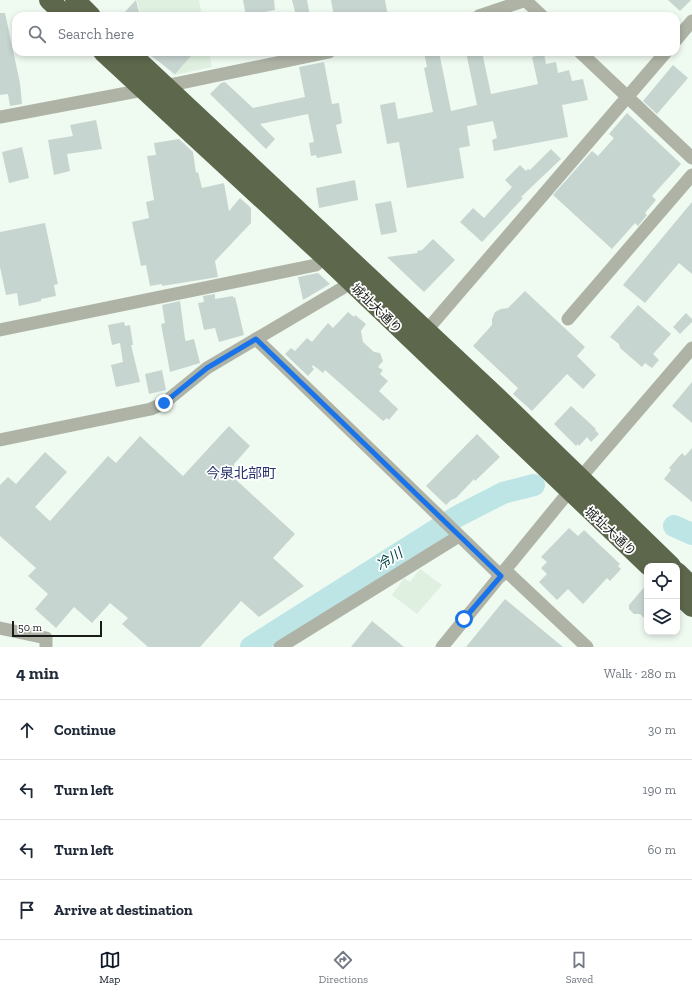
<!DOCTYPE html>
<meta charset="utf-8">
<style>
:root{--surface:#fff;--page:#f2f2f3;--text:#1f2937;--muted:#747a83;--line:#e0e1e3;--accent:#111827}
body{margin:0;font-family:"Zilla Slab","Noto Sans JP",serif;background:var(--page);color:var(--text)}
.controls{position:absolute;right:12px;bottom:12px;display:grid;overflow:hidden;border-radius:8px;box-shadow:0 2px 6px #0003}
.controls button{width:36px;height:36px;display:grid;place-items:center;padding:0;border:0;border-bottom:1px solid var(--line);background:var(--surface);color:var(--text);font:20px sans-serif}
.scale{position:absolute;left:12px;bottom:10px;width:90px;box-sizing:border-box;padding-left:4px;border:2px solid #191d1a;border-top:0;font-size:11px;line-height:14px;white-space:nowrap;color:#191d1a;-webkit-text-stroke:3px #fff;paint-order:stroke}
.stop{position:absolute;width:12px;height:12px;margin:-9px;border:3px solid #1a73e8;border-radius:50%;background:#fff}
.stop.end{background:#1a73e8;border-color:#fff;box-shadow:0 1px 4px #0008}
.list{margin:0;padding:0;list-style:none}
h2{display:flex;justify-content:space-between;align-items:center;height:52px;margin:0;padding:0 16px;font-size:17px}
h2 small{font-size:13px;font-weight:400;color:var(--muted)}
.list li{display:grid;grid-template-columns:26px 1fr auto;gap:12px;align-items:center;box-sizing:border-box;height:60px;padding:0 16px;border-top:1px solid var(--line)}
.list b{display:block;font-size:15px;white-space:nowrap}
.list em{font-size:13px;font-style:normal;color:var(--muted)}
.icon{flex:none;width:22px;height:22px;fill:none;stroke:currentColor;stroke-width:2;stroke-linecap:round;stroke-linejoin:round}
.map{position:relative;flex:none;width:692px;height:647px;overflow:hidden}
.search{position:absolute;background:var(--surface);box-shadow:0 2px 6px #0003;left:12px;right:12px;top:12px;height:44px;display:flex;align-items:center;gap:10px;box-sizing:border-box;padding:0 14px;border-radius:12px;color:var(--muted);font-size:15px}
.sheet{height:292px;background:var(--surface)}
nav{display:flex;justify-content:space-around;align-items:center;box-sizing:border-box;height:56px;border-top:1px solid var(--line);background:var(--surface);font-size:11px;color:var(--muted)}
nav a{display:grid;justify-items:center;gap:2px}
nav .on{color:var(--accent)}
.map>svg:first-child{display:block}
.built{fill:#dff0e1}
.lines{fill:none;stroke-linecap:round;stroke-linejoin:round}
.river{stroke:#bde5e6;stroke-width:22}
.building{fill:#c7d5d0}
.minor{stroke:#aeb3a6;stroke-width:13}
.highway{stroke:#5d674c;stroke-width:20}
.route{stroke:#1a73e8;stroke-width:5}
.labels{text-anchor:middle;stroke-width:3.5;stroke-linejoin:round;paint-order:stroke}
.street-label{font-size:13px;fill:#191d1a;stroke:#fff}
.neighbourhood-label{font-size:14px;fill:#26316a;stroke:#fff}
.water-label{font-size:14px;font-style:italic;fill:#004042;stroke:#fff}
</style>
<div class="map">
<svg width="692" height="647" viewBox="0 0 692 647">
<rect width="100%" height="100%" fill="#effaf1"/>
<!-- built -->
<g class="built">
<path d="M137,0H199L202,16H141Z"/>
<path d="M150,52H209L212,67L174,75Z"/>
<path d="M420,569L442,585L417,614L392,595L404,578L410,582Z"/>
</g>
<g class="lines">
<!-- river -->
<g class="river">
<path d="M674,526L692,534"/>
<path d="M251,647L458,516L503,493L534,485"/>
</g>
</g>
<!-- building -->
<g class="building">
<path d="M136,0L140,16H121Z"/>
<path d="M243,0H274L275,10L246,16Z"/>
<path d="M292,0H307L310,16H296Z"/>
<path d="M331,0H385L388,16H334Z"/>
<path d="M668,0H691L680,11Z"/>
<path d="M0,13H5L20,83L22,104L10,106L8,94L0,95Z"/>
<path d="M146,52H186L191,56L175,74Z"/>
<path d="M424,52H439L451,111L477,105L466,52H482L491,94L538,84L532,57L544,54L546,64L556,62L558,73L569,70L572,81L583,79L588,100L562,105L568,137L494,151L492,140L497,138L493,121L467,126L470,146L459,148L464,178L407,188L399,142L387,144L380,105L395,102L398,119L433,112L424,68L427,67Z"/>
<path d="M324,62L332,104L339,103L342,123L336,125L342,153L317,158L316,155L311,156L309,143L314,142L308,114L260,124L275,139L266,149L210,94L221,83L225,82L253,108L305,97L299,67Z"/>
<path d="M673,65L688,78L657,114L643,101Z"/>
<path d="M627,113L681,164L652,196L656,200L645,213L647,215L638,226L635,223L612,249L553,195L592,151L598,156L614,138L609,134Z"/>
<path d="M96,120L102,149L67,154L70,171L54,175L48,140L73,136L70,125Z"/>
<path d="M179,139L193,152L196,173L198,172L202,188L224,183L229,211L240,198L251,208V223L215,261L218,277L162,286V284L150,286L146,265L141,266L132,222L149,218L146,202L154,200L147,156L156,155L154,143Z"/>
<path d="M22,147L29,178L9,183L2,152Z"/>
<path d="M551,149L561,159L521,197L523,198L482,242L460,222L473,208L484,218L512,187L505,180L520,165L526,171L528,169L530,170Z"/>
<path d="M355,180L358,200L319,208L316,188Z"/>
<path d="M391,201L397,232L381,235L375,204Z"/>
<path d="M692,202V274L679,263L645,303L623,285Z"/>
<path d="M45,223L58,284L54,285L56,296L41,299V301L19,306L17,293L6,295L0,267V232Z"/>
<path d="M433,239L455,260L424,292L387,257L418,253L417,251L422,250Z"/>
<path d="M318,273L330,284L303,300L298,277Z"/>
<path d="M525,291L585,347L577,356L596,375L583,389L567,374L532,411L513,394L518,388L473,346L492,325V319L495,312L501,309L508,308Z"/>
<path d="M215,294V299L233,296V298L235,297L244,335L219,342L215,328L204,330L198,303L204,302L203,296Z"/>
<path d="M180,301L185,339L186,341L194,339L200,363L170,372L161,324L165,323L162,305Z"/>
<path d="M638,305L671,334L653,354L659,360L652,368L645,363L642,367L620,348L619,344L610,337Z"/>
<path d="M348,312L354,317L355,315L366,324L361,331L363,342L374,352L380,353L383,361L378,367L383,370L380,374L388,381L379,391L398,409L389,420L387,418L383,421L325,370L323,373L313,365L312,367L314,369L308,376L285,354L291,348L295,351L307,338L312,342L328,323L333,328Z"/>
<path d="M686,313L692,319V322L680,334L673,327Z"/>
<path d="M124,322L125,326L130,325L133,345H131L140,382L116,387L111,365L123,362L120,343L112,345L108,325Z"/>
<path d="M162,370L166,390L149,394L145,374Z"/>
<path d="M692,382V423L672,406Z"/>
<path d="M571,406L596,429L595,430L599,434L591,442L587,437L579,446L578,444L576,446L554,424Z"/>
<path d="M229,426L250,446L234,464L233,477L295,534L273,558L304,586L259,617L241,601L200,647H148L122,624L128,618L110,603L92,623L74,607L56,628L35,609L48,594L28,576L36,568L0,536V485L8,477L16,484L45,452L67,472L35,507L50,521L108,456L116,463L140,436L183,476Z"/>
<path d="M477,434L500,457L475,481L474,479L456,498L451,500L446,505L426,486Z"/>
<path d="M692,448V502L664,479L671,470L669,468L682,453L685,456Z"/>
<path d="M569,528L578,536L584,530L620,564L618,566L621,569L610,581L607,578L583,604L568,589L557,600L539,582L547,574L541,568L547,562L541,557Z"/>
<path d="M647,584V621L640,614H634L629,609V605Z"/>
<path d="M505,599L563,647H466Z"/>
<path d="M372,621L404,647H351Z"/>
</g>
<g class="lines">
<!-- minor -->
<g class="minor">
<path d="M525,0L542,16"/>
<path d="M479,16L526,0"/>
<path d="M676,40L692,21"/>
<path d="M580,52L692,158"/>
<path d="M0,117L180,83L329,52"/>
<path d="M568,319L692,175"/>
<path d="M0,330L316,265L325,257"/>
<path d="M426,331L666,52"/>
<path d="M256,339L501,576"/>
<path d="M0,440L151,409L164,403L207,368L351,283"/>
<path d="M505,570L587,647"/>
<path d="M0,628L46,638V647"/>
<path d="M280,647L459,536"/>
<path d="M442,647L581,477L692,348"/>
</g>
<!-- highway -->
<g class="highway">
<path d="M49,0L66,16"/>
<path d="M75,0L91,16"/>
<path d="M103,52L325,257L649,566"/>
<path d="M129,52L497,397L671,566"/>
<path d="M677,572L692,587"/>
<path d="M677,593L692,607"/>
</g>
</g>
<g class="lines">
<!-- route -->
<path class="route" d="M164,403L207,368L256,339L501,576L464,619"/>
</g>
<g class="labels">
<!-- street labels -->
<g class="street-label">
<text transform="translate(377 308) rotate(44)" y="5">城址大通り</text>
<text transform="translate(611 531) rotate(43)" y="5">城址大通り</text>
</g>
<!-- neighbourhood labels -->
<g class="neighbourhood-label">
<text x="241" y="478">今泉北部町</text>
</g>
<!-- water labels -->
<g class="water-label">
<text transform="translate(389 559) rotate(-32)" y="5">冷川</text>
</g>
</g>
</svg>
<div class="controls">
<button><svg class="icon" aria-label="locate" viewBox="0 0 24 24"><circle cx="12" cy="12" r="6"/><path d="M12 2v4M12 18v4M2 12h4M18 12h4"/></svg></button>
<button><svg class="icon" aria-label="layers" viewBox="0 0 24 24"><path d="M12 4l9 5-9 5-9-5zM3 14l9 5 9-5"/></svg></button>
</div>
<div class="scale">50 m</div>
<div class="stop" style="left:464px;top:619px"></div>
<div class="stop end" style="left:164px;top:403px"></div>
<div class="search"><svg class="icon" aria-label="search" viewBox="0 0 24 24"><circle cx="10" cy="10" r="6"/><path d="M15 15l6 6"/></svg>Search here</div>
</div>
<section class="sheet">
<h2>4 min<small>Walk · 280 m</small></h2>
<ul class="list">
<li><svg class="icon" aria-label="ahead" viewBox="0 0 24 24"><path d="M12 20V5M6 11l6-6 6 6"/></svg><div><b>Continue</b></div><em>30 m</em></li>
<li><svg class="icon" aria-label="left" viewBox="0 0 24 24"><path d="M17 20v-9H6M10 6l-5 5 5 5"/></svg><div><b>Turn left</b></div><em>190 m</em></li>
<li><svg class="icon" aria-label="left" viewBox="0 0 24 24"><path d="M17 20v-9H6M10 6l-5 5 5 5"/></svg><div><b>Turn left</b></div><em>60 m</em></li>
<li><svg class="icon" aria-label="arrive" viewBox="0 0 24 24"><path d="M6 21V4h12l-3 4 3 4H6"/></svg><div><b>Arrive at destination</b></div></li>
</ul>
</section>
<nav>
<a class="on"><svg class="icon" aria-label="map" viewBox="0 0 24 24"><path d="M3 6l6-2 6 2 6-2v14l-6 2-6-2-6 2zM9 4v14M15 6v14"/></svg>Map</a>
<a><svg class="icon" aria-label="directions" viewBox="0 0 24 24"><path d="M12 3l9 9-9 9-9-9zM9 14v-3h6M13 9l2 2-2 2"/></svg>Directions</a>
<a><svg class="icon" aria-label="saved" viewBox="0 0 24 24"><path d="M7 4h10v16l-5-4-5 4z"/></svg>Saved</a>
</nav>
